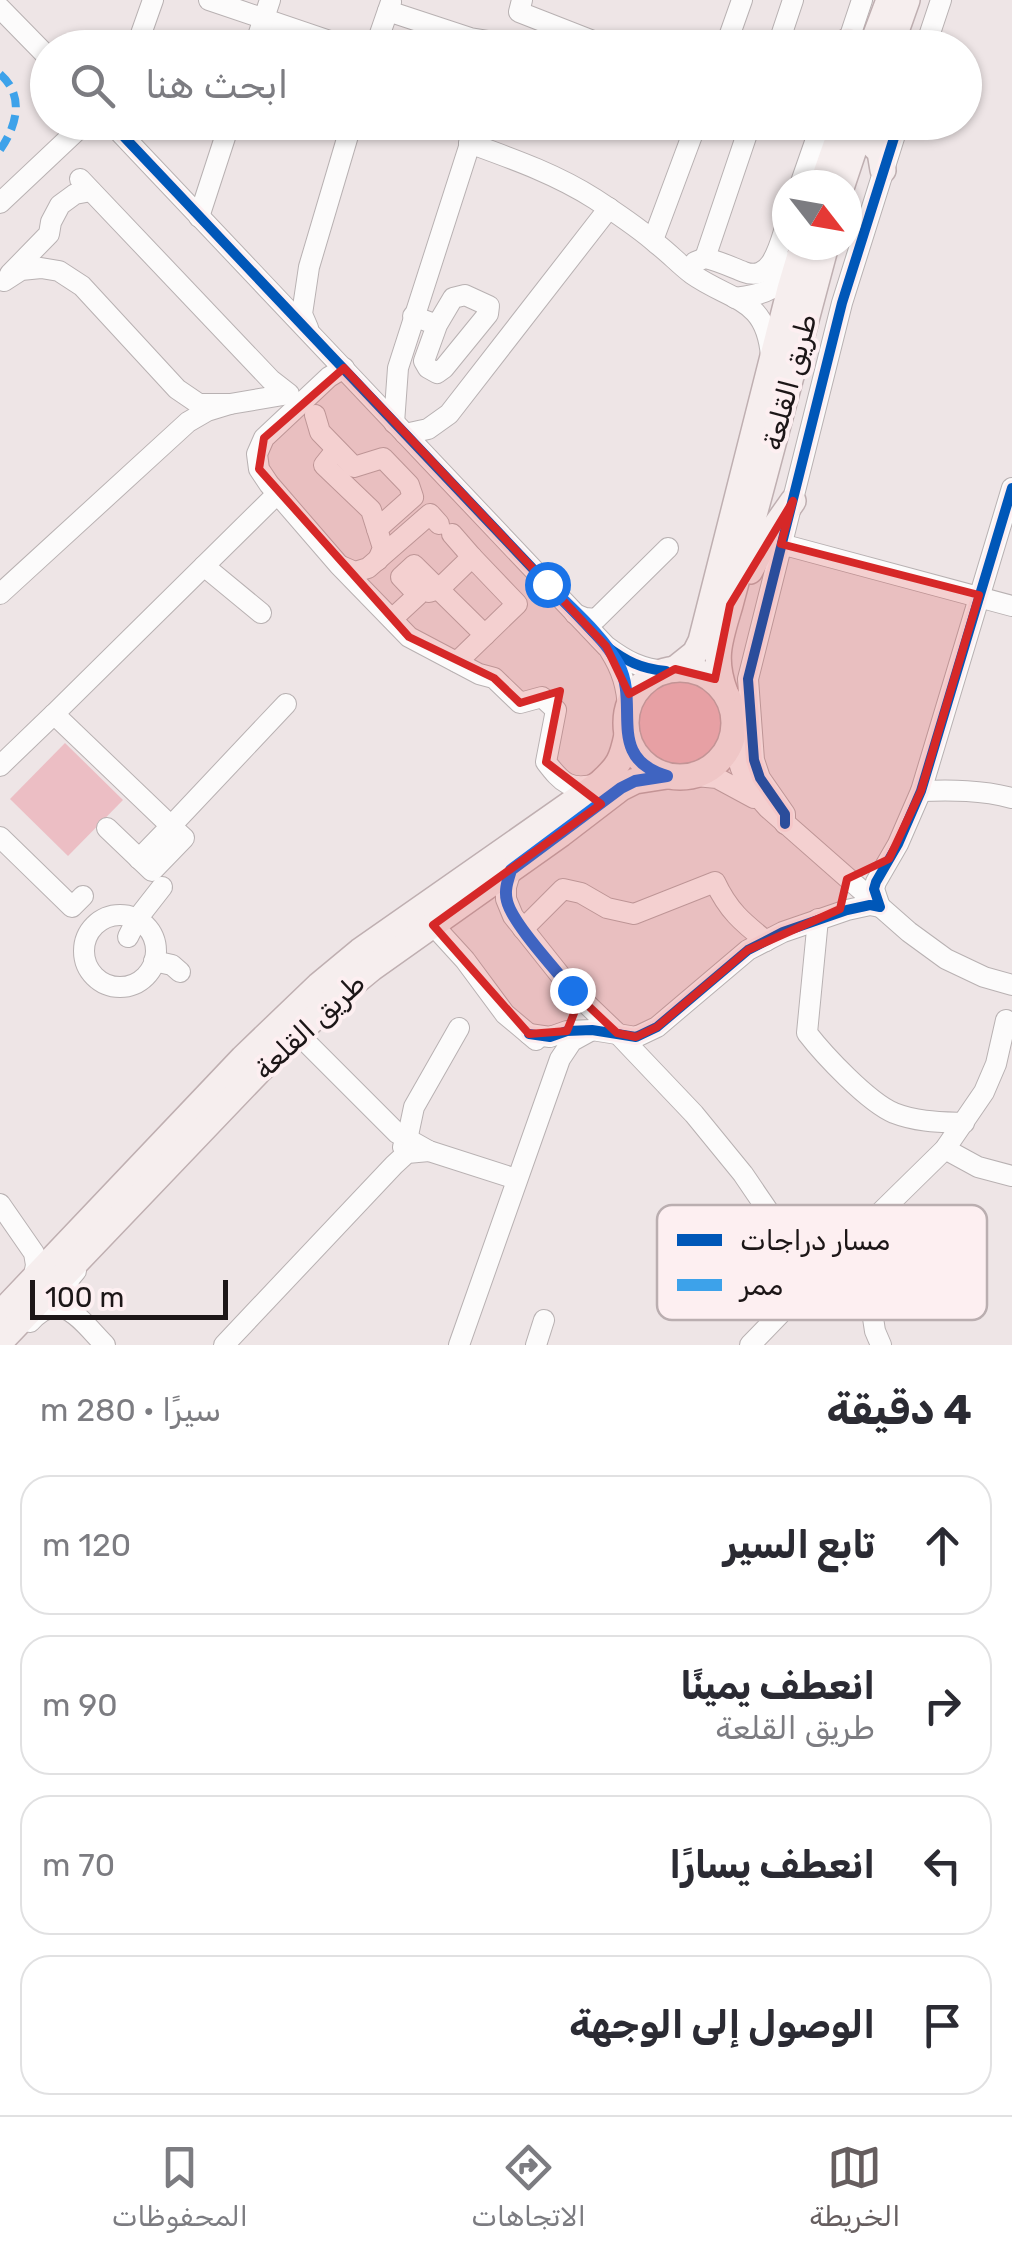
<!DOCTYPE html>
<html lang="ar">
<meta charset="utf-8">
<style>
:root{--surface:#fff;--page:#f2f2f3;--text:#2b2b33;--muted:#7c7c81;--line:#e1e1e2;--accent:#665e5f}
body{margin:0;font-family:Rubik,Cairo,sans-serif;background:var(--page);color:var(--text);direction:rtl}
.compass{position:absolute;left:772px;top:170px;width:90px;height:90px;border-radius:50%;background:var(--surface);box-shadow:0 2px 8px #0004;rotate:121deg}
.scale{position:absolute;left:30px;bottom:25px;width:198px;box-sizing:border-box;padding-left:10px;border:5px solid #1c1617;border-top:0;font-size:28px;line-height:35px;white-space:nowrap;color:#1c1617;-webkit-text-stroke:8px #fdeff1;paint-order:stroke}
.stop{position:absolute;width:30px;height:30px;margin:-22px;border:8px solid #1a73e8;border-radius:50%;background:#fff}
.stop.end{background:#1a73e8;border-color:#fff;box-shadow:0 2px 10px #0008}
.list{margin:0;padding:0;list-style:none}
h2{display:flex;justify-content:space-between;align-items:center;height:130px;margin:0;padding:0 40px;font-size:42px}
h2 small{font-size:32px;font-weight:400;color:var(--muted)}
.list li{display:grid;grid-template-columns:65px 1fr auto;gap:30px;align-items:center;box-sizing:border-box;height:140px;margin:0 20px 20px;padding:0 20px;border:2px solid var(--line);border-radius:30px}
.list b{display:block;font-size:38px;white-space:nowrap}
.list p{margin:0;font-size:32px;white-space:nowrap;color:var(--muted)}
.list em{font-size:32px;font-style:normal;color:var(--muted)}
.icon{flex:none;width:55px;height:55px;fill:none;stroke:currentColor;stroke-width:2;stroke-linecap:round;stroke-linejoin:round}
.map{position:relative;flex:none;width:1012px;height:1345px;overflow:hidden;direction:ltr}
.search{position:absolute;background:var(--surface);box-shadow:0 2px 8px #0004;left:30px;right:30px;top:30px;height:110px;display:flex;align-items:center;gap:25px;box-sizing:border-box;padding:0 35px;border-radius:55px;color:var(--muted);font-size:38px}
.sheet{height:770px;background:var(--surface)}
nav{display:flex;justify-content:space-around;align-items:center;box-sizing:border-box;height:140px;border-top:2px solid var(--line);background:var(--surface);font-size:28px;color:var(--muted)}
nav a{display:grid;justify-items:center;gap:5px}
nav .on{color:var(--accent)}
.map>svg:first-child{display:block}
.green{fill:#ecbec4}
.lines{fill:none;stroke-linecap:round;stroke-linejoin:round}
.minor-casing{stroke:#b8b1b2;stroke-width:22}
.major-casing{stroke:#bfafb1;stroke-width:28}
.minor{stroke:#fcfbfb;stroke-width:20}
.major{stroke:#f6eeee;stroke-width:25}
.quiet{stroke:#3da2ea;stroke-width:8;stroke-dasharray:15 8;stroke-linecap:butt}
.cycleway-casing{stroke:#fdeff1;stroke-width:16}
.cycleway{stroke:#0057b8;stroke-width:10}
.route{stroke:#1a73e8;stroke-width:12}
.marked{fill:#d62828;fill-opacity:0.2;stroke:#d62828;stroke-width:8;stroke-linejoin:round}
.labels{text-anchor:middle;stroke-width:8;stroke-linejoin:round;paint-order:stroke}
.street-label{font-size:28px;fill:#1c1617;stroke:#fdeff1}
.key{fill:#fdeff1;stroke:#baaeb0;stroke-width:2.5}
.key-label{font-size:28px;fill:#1c1617}
</style>
<div class="map">
<svg width="1012" height="1345" viewBox="0 0 1012 1345">
<rect width="100%" height="100%" fill="#eee5e6"/>
<!-- green -->
<g class="green">
<circle cx="680" cy="723" r="41"/>
<path d="M65,743L123,800L68,856L10,799Z"/>
</g>
<g class="lines">
<defs>
<g id="minor">
<path d="M209,0L350,48"/>
<path d="M522,0L519,12L611,48"/>
<path d="M0,8L48,57"/>
<path d="M388,11L470,38L507,44"/>
<path d="M136,48L153,0"/>
<path d="M254,48L270,0"/>
<path d="M375,48L391,2"/>
<path d="M725,48L742,0"/>
<path d="M777,48L793,0"/>
<path d="M846,48L862,0"/>
<path d="M925,48L941,0"/>
<path d="M110,122L606,646C626,661 641,669 666,671"/>
<path d="M469,143C513,159 556,174 595,199C616,213 638,227 657,244C669,253 680,265 692,274C732,302 766,297 771,356"/>
<path d="M80,179L271,380L289,394L230,404"/>
<path d="M800,185L822,122"/>
<path d="M0,203L86,122"/>
<path d="M199,217L230,122"/>
<path d="M653,240L697,122"/>
<path d="M705,258L751,122"/>
<path d="M695,262L705,258C719,261 731,267 744,272C773,283 780,242 787,222"/>
<path d="M10,274L49,234L51,222L60,205L75,194L91,191"/>
<path d="M735,298C766,294 778,291 792,261"/>
<path d="M413,316L437,325L424,361L428,368L437,373L444,368L488,314L489,306L465,295L453,298L437,325"/>
<path d="M308,328L302,314L309,267L352,122"/>
<path d="M344,368L329,377L264,438L257,454L259,469L269,484L339,565L409,637L479,674L494,678L520,703L542,697L556,710L546,762C562,783 570,791 597,784"/>
<path d="M315,415L320,432L354,467L383,458L409,485L413,497L377,529"/>
<path d="M394,423L398,368L477,122"/>
<path d="M405,434L428,429L449,414L609,208"/>
<path d="M336,450L324,465L371,510L383,548L378,560"/>
<path d="M781,544L1012,606"/>
<path d="M204,566L261,613"/>
<path d="M341,566L355,572L368,568L430,514L439,524"/>
<path d="M429,592L439,589L472,557L452,534"/>
<path d="M0,594L188,422L207,411L230,404H199L177,389L82,286L59,271L41,268L21,270L4,281"/>
<path d="M575,614L585,618L596,619L668,548"/>
<path d="M392,619L418,595L401,577L414,565L485,635"/>
<path d="M610,651C622,670 627,687 628,709"/>
<path d="M457,662L517,604L472,557"/>
<path d="M54,714L277,494"/>
<path d="M734,733C737,768 744,782 768,808L909,932L946,959L984,977L1012,985"/>
<path d="M0,766L54,714L171,826L139,859"/>
<path d="M696,776L717,778L754,798"/>
<path d="M921,791C952,790 982,790 1012,798"/>
<path d="M785,824V814L760,778L754,760L748,679L842,303L899,122"/>
<path d="M107,828L152,871L184,838L171,826L286,704"/>
<path d="M0,837L72,907L83,896"/>
<path d="M511,870L506,887V899L513,916L572,990L617,1033L694,1114L743,1174L792,1246L806,1258H822L837,1255"/>
<circle cx="120" cy="951" r="36"/>
<path d="M818,919L807,1033C824,1055 868,1102 894,1113C917,1122 940,1122 964,1123"/>
<path d="M433,925L465,960L505,1014L536,1040"/>
<path d="M523,929L563,889L581,893L607,908L634,914L715,882C728,910 742,922 766,941"/>
<path d="M128,937L137,919L162,887"/>
<path d="M154,961L172,965L180,972"/>
<path d="M297,1033L397,1133L429,1151L516,1179"/>
<path d="M529,1034L550,1037L567,1031L592,1030L636,1037L657,1027L748,950L783,932L847,910L870,905L880,907L874,889L876,882L898,844L921,791L1012,488"/>
<path d="M403,1147L407,1140L414,1107L459,1028"/>
<path d="M945,1149L978,1167L1012,1176"/>
<path d="M0,1204L34,1253L36,1265L33,1280"/>
<path d="M853,1239L866,1272L875,1331L881,1345"/>
<path d="M73,1313C64,1296 62,1286 76,1271"/>
<path d="M30,1322C61,1287 81,1321 105,1345"/>
<path d="M224,1345L394,1165L407,1153L429,1151"/>
<path d="M459,1345L560,1059L572,1041L592,1030"/>
<path d="M536,1345L544,1320"/>
<path d="M750,1345L837,1255L945,1149L984,1092L996,1064L1006,1020"/>
</g>
<g id="major">
<path d="M848,41L852,48"/>
<path d="M871,48L889,0"/>
<path d="M890,48L907,0"/>
<path d="M860,132L880,152L883,170"/>
<path d="M822,185L844,122"/>
<path d="M842,185L863,122"/>
<path d="M750,571L769,535L793,501"/>
<circle cx="680" cy="723" r="54"/>
<path d="M675,669L695,653L701,641L790,289L803,245"/>
<path d="M725,692C712,658 720,639 730,605L826,245"/>
<path d="M0,1314L243,1058L319,985L360,951L600,783C619,766 622,759 627,735"/>
<path d="M0,1342L258,1072L332,1001L372,968L561,834L621,788L635,781L667,776"/>
</g>
</defs>
<!-- minor casing -->
<use href="#minor" class="minor-casing"/>
<!-- major casing -->
<use href="#major" class="major-casing"/>
<!-- minor -->
<use href="#minor" class="minor"/>
<!-- major -->
<use href="#major" class="major"/>
<!-- quiet -->
<path class="quiet" d="M0,74C25,96 17,125 0,150"/>
<defs>
<g id="cycleway">
<path d="M110,122L606,646C626,661 641,669 666,671"/>
<path d="M785,824V814L760,778L754,760L748,679L842,303L899,122"/>
<path d="M529,1034L550,1037L567,1031L592,1030L636,1037L657,1027L748,950L783,932L847,910L870,905L880,907L874,889L876,882L898,844L921,791L1012,488"/>
</g>
</defs>
<!-- cycleway casing -->
<use href="#cycleway" class="cycleway-casing"/>
<!-- cycleway -->
<use href="#cycleway" class="cycleway"/>
</g>
<g class="lines">
<!-- route -->
<path class="route" d="M547,584C571,609 602,634 619,665C640,706 605,758 667,776L635,781L621,788L511,870C508,880 504,890 507,901C512,923 556,970 572,990"/>
</g>
<!-- marked area -->
<path class="marked" d="M344,368L606,646L629,694L675,669L715,679L730,605L793,501L781,544L979,595L921,791L889,859L847,879L840,909L748,950L657,1027L636,1037L617,1033L580,998L567,1031L529,1034L433,925L601,804L546,762L560,691L520,703L494,678L409,637L259,469L264,438Z"/>
<g class="labels">
<!-- street labels -->
<g class="street-label">
<text transform="translate(789 382) rotate(-75)" y="10">طريق القلعة</text>
<text transform="translate(309 1026) rotate(-43)" y="10">طريق القلعة</text>
</g>
</g>
<!-- legend -->
<rect x="657" y="1205" width="330" height="115" rx="15" class="key"/>
<rect x="677" y="1234" width="45" height="12" fill="#0057b8"/>
<rect x="677" y="1279" width="45" height="12" fill="#3da2ea"/>
<g class="key-label">
<text x="740" y="1250">مسار دراجات</text>
<text x="740" y="1295">ممر</text>
</g>
</svg>
<svg class="compass" viewBox="-18 -18 36 36"><path d="M0-13l5 13h-10z" fill="#e53935"/><path d="M0 13l5-13h-10z" fill="#7c7c81"/></svg>
<div class="scale">100 m</div>
<div class="stop" style="left:547px;top:584px"></div>
<div class="stop end" style="left:572px;top:990px"></div>
<div class="search"><svg class="icon" aria-label="search" viewBox="0 0 24 24"><circle cx="10" cy="10" r="6"/><path d="M15 15l6 6"/></svg>ابحث هنا</div>
</div>
<section class="sheet">
<h2>4 دقيقة<small>سيرًا · 280 m</small></h2>
<ul class="list">
<li><svg class="icon" aria-label="ahead" viewBox="0 0 24 24"><path d="M12 20V5M6 11l6-6 6 6"/></svg><div><b>تابع السير</b></div><em>120 m</em></li>
<li><svg class="icon" aria-label="right" viewBox="0 0 24 24"><path d="M7 20v-9h11M14 6l5 5-5 5"/></svg><div><b>انعطف يمينًا</b><p>طريق القلعة</p></div><em>90 m</em></li>
<li><svg class="icon" aria-label="left" viewBox="0 0 24 24"><path d="M17 20v-9H6M10 6l-5 5 5 5"/></svg><div><b>انعطف يسارًا</b></div><em>70 m</em></li>
<li><svg class="icon" aria-label="arrive" viewBox="0 0 24 24"><path d="M6 21V4h12l-3 4 3 4H6"/></svg><div><b>الوصول إلى الوجهة</b></div></li>
</ul>
</section>
<nav>
<a class="on"><svg class="icon" aria-label="map" viewBox="0 0 24 24"><path d="M3 6l6-2 6 2 6-2v14l-6 2-6-2-6 2zM9 4v14M15 6v14"/></svg>الخريطة</a>
<a><svg class="icon" aria-label="directions" viewBox="0 0 24 24"><path d="M12 3l9 9-9 9-9-9zM9 14v-3h6M13 9l2 2-2 2"/></svg>الاتجاهات</a>
<a><svg class="icon" aria-label="saved" viewBox="0 0 24 24"><path d="M7 4h10v16l-5-4-5 4z"/></svg>المحفوظات</a>
</nav>
